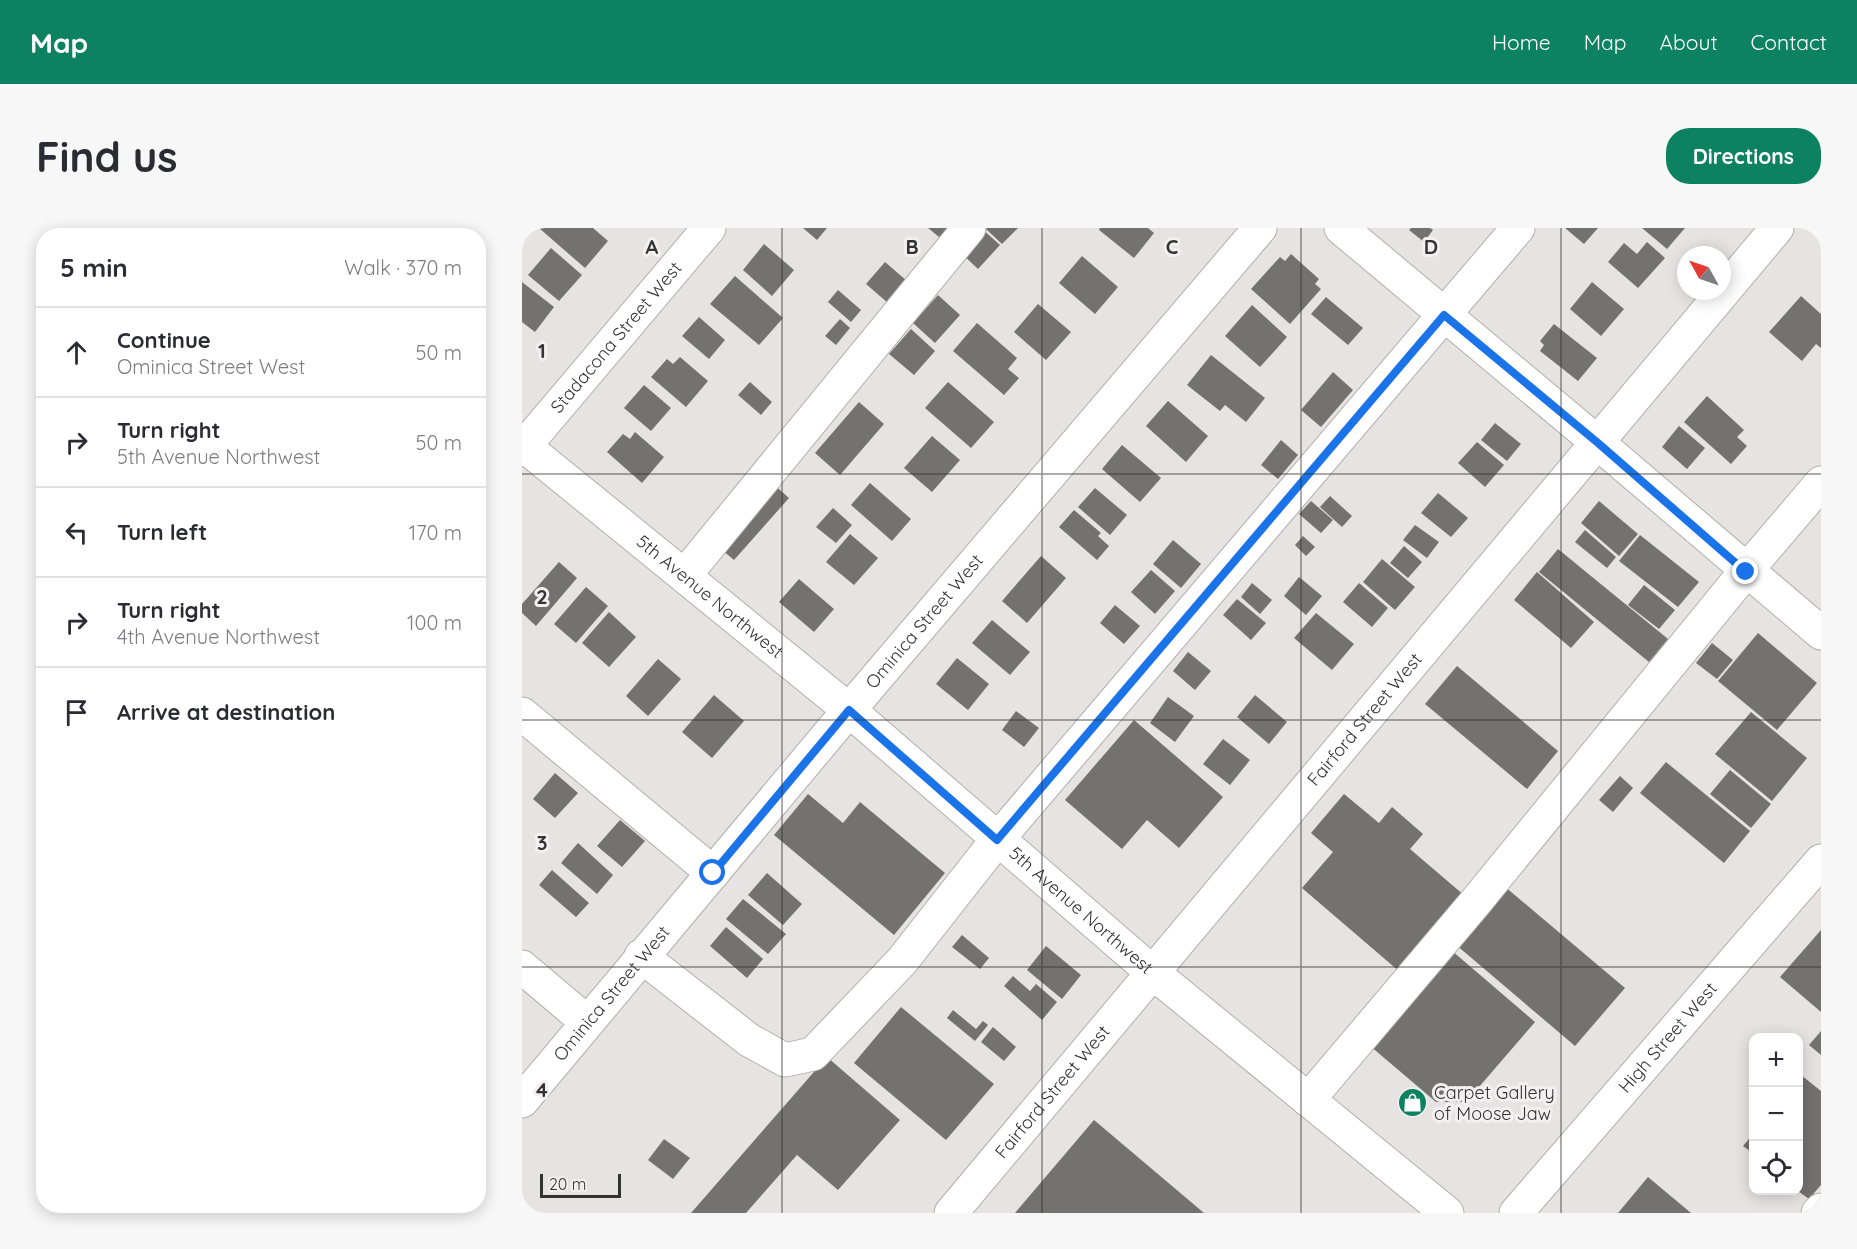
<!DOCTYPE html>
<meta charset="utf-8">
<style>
:root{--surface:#fff;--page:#f7f7f7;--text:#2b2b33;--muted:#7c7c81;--line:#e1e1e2;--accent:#0d8260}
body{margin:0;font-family:Quicksand,sans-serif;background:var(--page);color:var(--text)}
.controls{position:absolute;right:18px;bottom:18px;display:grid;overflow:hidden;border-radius:12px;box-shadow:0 3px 15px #0003}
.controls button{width:54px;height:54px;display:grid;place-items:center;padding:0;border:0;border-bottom:2px solid var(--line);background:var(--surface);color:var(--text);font:30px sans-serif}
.compass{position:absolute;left:1155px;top:18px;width:54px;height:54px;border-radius:50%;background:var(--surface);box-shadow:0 3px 15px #0003;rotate:310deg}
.scale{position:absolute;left:18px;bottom:15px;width:81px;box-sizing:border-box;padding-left:6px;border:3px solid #343333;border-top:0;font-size:16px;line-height:21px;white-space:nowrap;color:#343333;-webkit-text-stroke:4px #f4f0f1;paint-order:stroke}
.stop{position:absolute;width:18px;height:18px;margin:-14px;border:4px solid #1a73e8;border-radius:50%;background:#fff}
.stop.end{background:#1a73e8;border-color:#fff;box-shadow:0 2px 6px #0008}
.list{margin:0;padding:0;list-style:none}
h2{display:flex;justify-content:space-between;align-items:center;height:78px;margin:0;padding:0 24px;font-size:26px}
h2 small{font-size:20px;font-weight:400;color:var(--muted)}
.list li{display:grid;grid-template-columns:39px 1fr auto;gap:18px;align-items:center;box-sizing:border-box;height:90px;padding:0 24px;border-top:2px solid var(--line)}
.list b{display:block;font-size:22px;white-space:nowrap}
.list p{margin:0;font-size:20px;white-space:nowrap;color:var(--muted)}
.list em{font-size:20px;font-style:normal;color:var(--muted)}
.icon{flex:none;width:33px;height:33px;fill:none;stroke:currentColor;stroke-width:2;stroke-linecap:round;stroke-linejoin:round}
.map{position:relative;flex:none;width:1299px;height:985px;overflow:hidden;border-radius:24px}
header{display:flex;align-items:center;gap:36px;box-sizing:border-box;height:84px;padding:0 30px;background:var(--accent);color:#fff}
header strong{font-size:28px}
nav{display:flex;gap:33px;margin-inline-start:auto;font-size:21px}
.intro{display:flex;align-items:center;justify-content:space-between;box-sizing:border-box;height:144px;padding:0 36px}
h1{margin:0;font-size:42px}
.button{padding:15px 27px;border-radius:24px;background:var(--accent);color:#fff;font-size:21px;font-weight:700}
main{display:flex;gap:36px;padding:0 36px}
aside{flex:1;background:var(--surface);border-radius:24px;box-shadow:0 3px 15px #0003}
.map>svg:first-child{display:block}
.building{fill:#747171}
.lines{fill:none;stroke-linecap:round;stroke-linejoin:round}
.minor-casing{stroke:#b1adad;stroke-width:35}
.major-casing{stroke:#b1adad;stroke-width:35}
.minor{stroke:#fff;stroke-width:33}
.major{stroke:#fff;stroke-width:33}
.route{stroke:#1a73e8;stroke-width:8}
.grid{fill:none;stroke:#343333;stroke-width:1.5;stroke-opacity:0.55}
.labels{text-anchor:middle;stroke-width:6;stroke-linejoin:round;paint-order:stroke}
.street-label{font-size:18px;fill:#343333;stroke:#f4f0f1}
.poi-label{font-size:18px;fill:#343333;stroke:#f4f0f1;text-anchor:start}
.grid-label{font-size:20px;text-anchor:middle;font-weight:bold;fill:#343333;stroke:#f4f0f1;stroke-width:6;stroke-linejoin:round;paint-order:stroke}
</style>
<header>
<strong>Map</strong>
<nav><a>Home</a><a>Map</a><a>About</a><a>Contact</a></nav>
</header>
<div class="intro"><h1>Find us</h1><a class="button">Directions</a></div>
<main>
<aside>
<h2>5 min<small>Walk · 370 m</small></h2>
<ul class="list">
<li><svg class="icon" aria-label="ahead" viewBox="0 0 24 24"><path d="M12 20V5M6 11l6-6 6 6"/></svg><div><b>Continue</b><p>Ominica Street West</p></div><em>50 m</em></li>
<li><svg class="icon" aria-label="right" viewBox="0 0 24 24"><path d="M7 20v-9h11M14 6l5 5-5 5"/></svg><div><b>Turn right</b><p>5th Avenue Northwest</p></div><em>50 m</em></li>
<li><svg class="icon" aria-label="left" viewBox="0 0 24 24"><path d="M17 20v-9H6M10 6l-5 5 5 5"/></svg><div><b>Turn left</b></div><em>170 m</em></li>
<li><svg class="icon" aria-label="right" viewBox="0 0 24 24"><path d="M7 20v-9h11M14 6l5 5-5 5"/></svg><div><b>Turn right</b><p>4th Avenue Northwest</p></div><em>100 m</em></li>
<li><svg class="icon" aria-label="arrive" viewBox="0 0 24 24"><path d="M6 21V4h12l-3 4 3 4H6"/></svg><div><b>Arrive at destination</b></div></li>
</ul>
</aside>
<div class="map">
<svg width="1299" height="985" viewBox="0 0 1299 985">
<rect width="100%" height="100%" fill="#e7e3e3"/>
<!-- building -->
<g class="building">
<path d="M17,0H71L86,13L63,40Z"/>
<path d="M281,0H305L295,12Z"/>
<path d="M406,0H433L422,13Z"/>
<path d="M459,0L478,17L456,41L438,24Z"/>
<path d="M463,0H496L480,16Z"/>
<path d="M578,0H626L632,5L612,30L577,2Z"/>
<path d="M889,0H908L911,2L902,14L887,2Z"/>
<path d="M1043,0H1076L1062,16Z"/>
<path d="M1120,0H1163L1145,21Z"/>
<path d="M1125,14L1143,30L1116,60L1086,34L1102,15L1115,26Z"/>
<path d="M242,16L272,42L250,68L221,42Z"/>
<path d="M29,20L60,47L37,73L6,47Z"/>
<path d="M769,26L797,51L793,56L799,61L768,96L729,61L758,29L763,33Z"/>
<path d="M560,28L596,59L573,86L537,55Z"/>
<path d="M363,34L385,53L366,75L344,56Z"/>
<path d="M213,48L261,90L237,117L188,76Z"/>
<path d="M0,54L32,79L13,104L0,94Z"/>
<path d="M1070,54L1102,81L1079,108L1048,81Z"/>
<path d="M316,62L339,82L329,94L306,74Z"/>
<path d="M416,67L438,87L413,115L391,95Z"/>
<path d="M1279,68L1299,86V120L1294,116L1280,133L1247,104Z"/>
<path d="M804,69L841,100L826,117L789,86Z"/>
<path d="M516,76L549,104L524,132L492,104Z"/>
<path d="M730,77L765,109L738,139L703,108Z"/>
<path d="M177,89L203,112L187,131L160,108Z"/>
<path d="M318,91L328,100L314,117L303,108Z"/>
<path d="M455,95L495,130L486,141L497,150L482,167L431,123Z"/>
<path d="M1032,96L1075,130L1056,153L1018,123L1022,117L1018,113Z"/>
<path d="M389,101L413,123L392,147L367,126Z"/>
<path d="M689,127L743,170L724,194L703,177L698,183L665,157Z"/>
<path d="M158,129L186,153L164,179L129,149L145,131L151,136Z"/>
<path d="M811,144L831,162L799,199L779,182Z"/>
<path d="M228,154L250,174L239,187L216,167Z"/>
<path d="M426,154L472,194L449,220L403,180Z"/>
<path d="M122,157L149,180L129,203L102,180Z"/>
<path d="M1185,168L1222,202L1215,209L1225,218L1209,236L1162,194Z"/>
<path d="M646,173L686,208L664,234L624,198Z"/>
<path d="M337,174L362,196L318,247L293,225Z"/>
<path d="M973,195L999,216L985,233L959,212Z"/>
<path d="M1157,198L1183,220L1165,241L1140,219Z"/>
<path d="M113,204L142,229L120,255L85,224L101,206L108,211Z"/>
<path d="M410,208L438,232L410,264L382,240Z"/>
<path d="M759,212L776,227L756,251L739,237Z"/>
<path d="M955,214L982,237L963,259L936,235Z"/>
<path d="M600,217L639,250L618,274L580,241Z"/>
<path d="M249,254L267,270L212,332L194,317Z"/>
<path d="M348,255L389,291L370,313L329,277Z"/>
<path d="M573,260L605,287L588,307L556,279Z"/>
<path d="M916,265L946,290L929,309L899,285Z"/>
<path d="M808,268L830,288L820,299L798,279Z"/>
<path d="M789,273L811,292L799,305L777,286Z"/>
<path d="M1077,273L1116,306L1097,328L1059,295Z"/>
<path d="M311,280L330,297L314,315L294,299Z"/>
<path d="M552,282L579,305L576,308L587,318L575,332L537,299Z"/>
<path d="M893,297L917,314L905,330L881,312Z"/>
<path d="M1063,302L1094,329L1085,340L1053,314Z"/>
<path d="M328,306L356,330L332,357L304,334Z"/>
<path d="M1118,307L1177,354L1156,379L1097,333Z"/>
<path d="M781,308L793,319L784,328L773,317Z"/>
<path d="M651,312L679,336L659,360L631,336Z"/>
<path d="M882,318L900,334L886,350L868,335Z"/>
<path d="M1036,321L1146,411L1127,434L1017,344Z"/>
<path d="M519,328L544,350L505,395L480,373Z"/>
<path d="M860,331L893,359L873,382L841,354Z"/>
<path d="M37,334L55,350L14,398L0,385V376Z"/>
<path d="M629,342L653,363L633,386L609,364Z"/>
<path d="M1015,344L1072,394L1049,420L992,372Z"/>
<path d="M777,349L800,368L784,387L762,368Z"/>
<path d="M277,351L312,381L292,404L257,374Z"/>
<path d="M730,355L750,372L738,386L719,369Z"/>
<path d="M837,355L866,380L850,399L821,374Z"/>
<path d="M1122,357L1153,382L1137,401L1106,377Z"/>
<path d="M64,359L86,378L54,415L32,396Z"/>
<path d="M715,371L744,395L729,412L701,387Z"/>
<path d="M593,377L618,398L602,416L578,395Z"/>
<path d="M87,384L114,409L87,439L60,415Z"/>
<path d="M794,385L832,416L810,442L772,410Z"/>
<path d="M470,392L508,424L488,447L450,415Z"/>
<path d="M1236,405L1295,455L1255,502L1196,453Z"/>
<path d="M1190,415L1211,432L1195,451L1174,435Z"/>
<path d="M666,424L689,443L673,462L651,443Z"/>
<path d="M435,430L467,456L446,482L414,456Z"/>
<path d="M136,431L159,451L126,488L104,468Z"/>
<path d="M935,438L1036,523L1005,561L903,476Z"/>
<path d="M192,467L222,493L190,530L160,504Z"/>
<path d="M733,467L765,494L747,516L715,489Z"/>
<path d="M646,469L672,488L653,514L628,495Z"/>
<path d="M494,483L517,500L502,519L480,502Z"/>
<path d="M1229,484L1285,530L1250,573L1193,526Z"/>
<path d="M612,492L701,569L657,620L625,592L600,621L543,572Z"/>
<path d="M701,511L728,532L708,557L681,536Z"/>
<path d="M1144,534L1228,603L1202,635L1118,565Z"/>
<path d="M1208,542L1249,576L1229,600L1188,566Z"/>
<path d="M33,545L56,565L33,590L11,571Z"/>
<path d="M1098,548L1111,560L1091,584L1077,572Z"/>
<path d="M286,566L321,595L338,574L423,645L372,707L252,607Z"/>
<path d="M822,566L857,595L870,579L901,606L888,621L943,668L878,744L780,660L811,624L789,605Z"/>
<path d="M98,592L123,613L100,639L75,618Z"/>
<path d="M56,615L91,647L75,666L39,635Z"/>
<path d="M30,642L67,675L54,689L17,657Z"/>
<path d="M245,645L280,676L261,697L226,667Z"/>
<path d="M982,658L1103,760L1053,818L933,716Z"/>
<path d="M221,671L264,706L246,726L204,691Z"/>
<path d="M204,699L241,731L225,750L188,718Z"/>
<path d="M1299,702V784L1258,749Z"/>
<path d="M440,707L467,730L458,741L430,719Z"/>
<path d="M524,718L559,747L540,771L505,742Z"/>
<path d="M929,722L1013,794L944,874H914L847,817Z"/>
<path d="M491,748L508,763L514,756L535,774L520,792L482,758Z"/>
<path d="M379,779L472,856L424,912L332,835Z"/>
<path d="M431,782L454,801L461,793L466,797L453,813L425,790Z"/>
<path d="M471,799L494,819L482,833L459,814Z"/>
<path d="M1299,803V827L1287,817Z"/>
<path d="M305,829L378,892L316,962L275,927L224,985H169Z"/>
<path d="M1279,847L1299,863V957L1287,971L1276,963V850Z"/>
<path d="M572,892L682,985H493Z"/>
<path d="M1232,905V926L1221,918Z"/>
<path d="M142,911L168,930L151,951L126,932Z"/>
<path d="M1126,949L1169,985H1096Z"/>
</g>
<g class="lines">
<defs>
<g id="minor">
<path d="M819,0L1076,215L1299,405"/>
<path id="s1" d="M0,216L327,482L630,744L925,985"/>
<path id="s2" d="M0,221L187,0"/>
<path d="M163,347L447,0"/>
<path d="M0,486L191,645"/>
<path d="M119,728L227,812L263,832L291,826L380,733L475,612L996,0"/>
<path d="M0,739L65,794"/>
<path d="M786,872L952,676L1224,343L1299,255"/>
<path id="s3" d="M0,873L327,482L738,0"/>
<path id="s4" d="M429,985L1255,0"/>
<path d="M1296,985L1299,982"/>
</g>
<g id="major">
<path id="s5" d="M994,985L1299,633"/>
</g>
</defs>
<!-- minor casing -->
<use href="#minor" class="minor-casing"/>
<!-- major casing -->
<use href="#major" class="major-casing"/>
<!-- minor -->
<use href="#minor" class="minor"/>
<!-- major -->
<use href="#major" class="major"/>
</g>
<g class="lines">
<!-- route -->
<path class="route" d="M191,645L327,482L475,612L922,87L1076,215L1224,344"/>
</g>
<!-- grid -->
<path class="grid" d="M260,0V985M520,0V985M779,0V985M1039,0V985M0,246H1299M0,492H1299M0,739H1299"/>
<!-- icons -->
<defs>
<symbol id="shop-disc" viewBox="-11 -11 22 22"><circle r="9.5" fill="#0d8260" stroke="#f4f0f1"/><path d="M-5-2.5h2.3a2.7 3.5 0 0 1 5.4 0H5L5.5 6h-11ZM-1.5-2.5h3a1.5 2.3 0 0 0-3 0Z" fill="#fff"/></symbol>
</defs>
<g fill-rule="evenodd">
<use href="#shop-disc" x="874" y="858" width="33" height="33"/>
</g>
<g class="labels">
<!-- street labels -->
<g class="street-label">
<text dy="6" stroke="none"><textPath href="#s2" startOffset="146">Stadacona Street West</textPath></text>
<text dy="6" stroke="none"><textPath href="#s1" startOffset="242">5th Avenue Northwest</textPath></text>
<text dy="6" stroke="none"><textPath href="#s3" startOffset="626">Ominica Street West</textPath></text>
<text dy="6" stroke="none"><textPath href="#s4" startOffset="644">Fairford Street West</textPath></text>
<text dy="6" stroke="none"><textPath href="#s1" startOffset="728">5th Avenue Northwest</textPath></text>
<text dy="6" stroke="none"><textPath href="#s3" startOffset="140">Ominica Street West</textPath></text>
<text dy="6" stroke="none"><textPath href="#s5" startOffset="232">High Street West</textPath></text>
<text dy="6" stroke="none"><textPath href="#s4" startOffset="158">Fairford Street West</textPath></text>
</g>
<!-- poi labels -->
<g class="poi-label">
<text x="912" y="871">Carpet Gallery<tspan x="912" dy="21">of Moose Jaw</tspan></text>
</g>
</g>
<g class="grid-label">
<text x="130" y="26">A</text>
<text x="390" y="26">B</text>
<text x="650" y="26">C</text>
<text x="909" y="26">D</text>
<text x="20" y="130">1</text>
<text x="20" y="376">2</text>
<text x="20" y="622">3</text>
<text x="20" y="869">4</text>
</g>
</svg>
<div class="controls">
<button>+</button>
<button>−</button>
<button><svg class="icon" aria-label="locate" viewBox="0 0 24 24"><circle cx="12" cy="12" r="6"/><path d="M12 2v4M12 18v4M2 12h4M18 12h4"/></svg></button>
</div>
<svg class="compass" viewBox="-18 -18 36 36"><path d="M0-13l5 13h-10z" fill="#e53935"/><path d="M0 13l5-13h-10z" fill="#7c7c81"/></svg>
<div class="scale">20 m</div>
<div class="stop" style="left:191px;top:645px"></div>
<div class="stop end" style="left:1224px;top:344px"></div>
</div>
</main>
